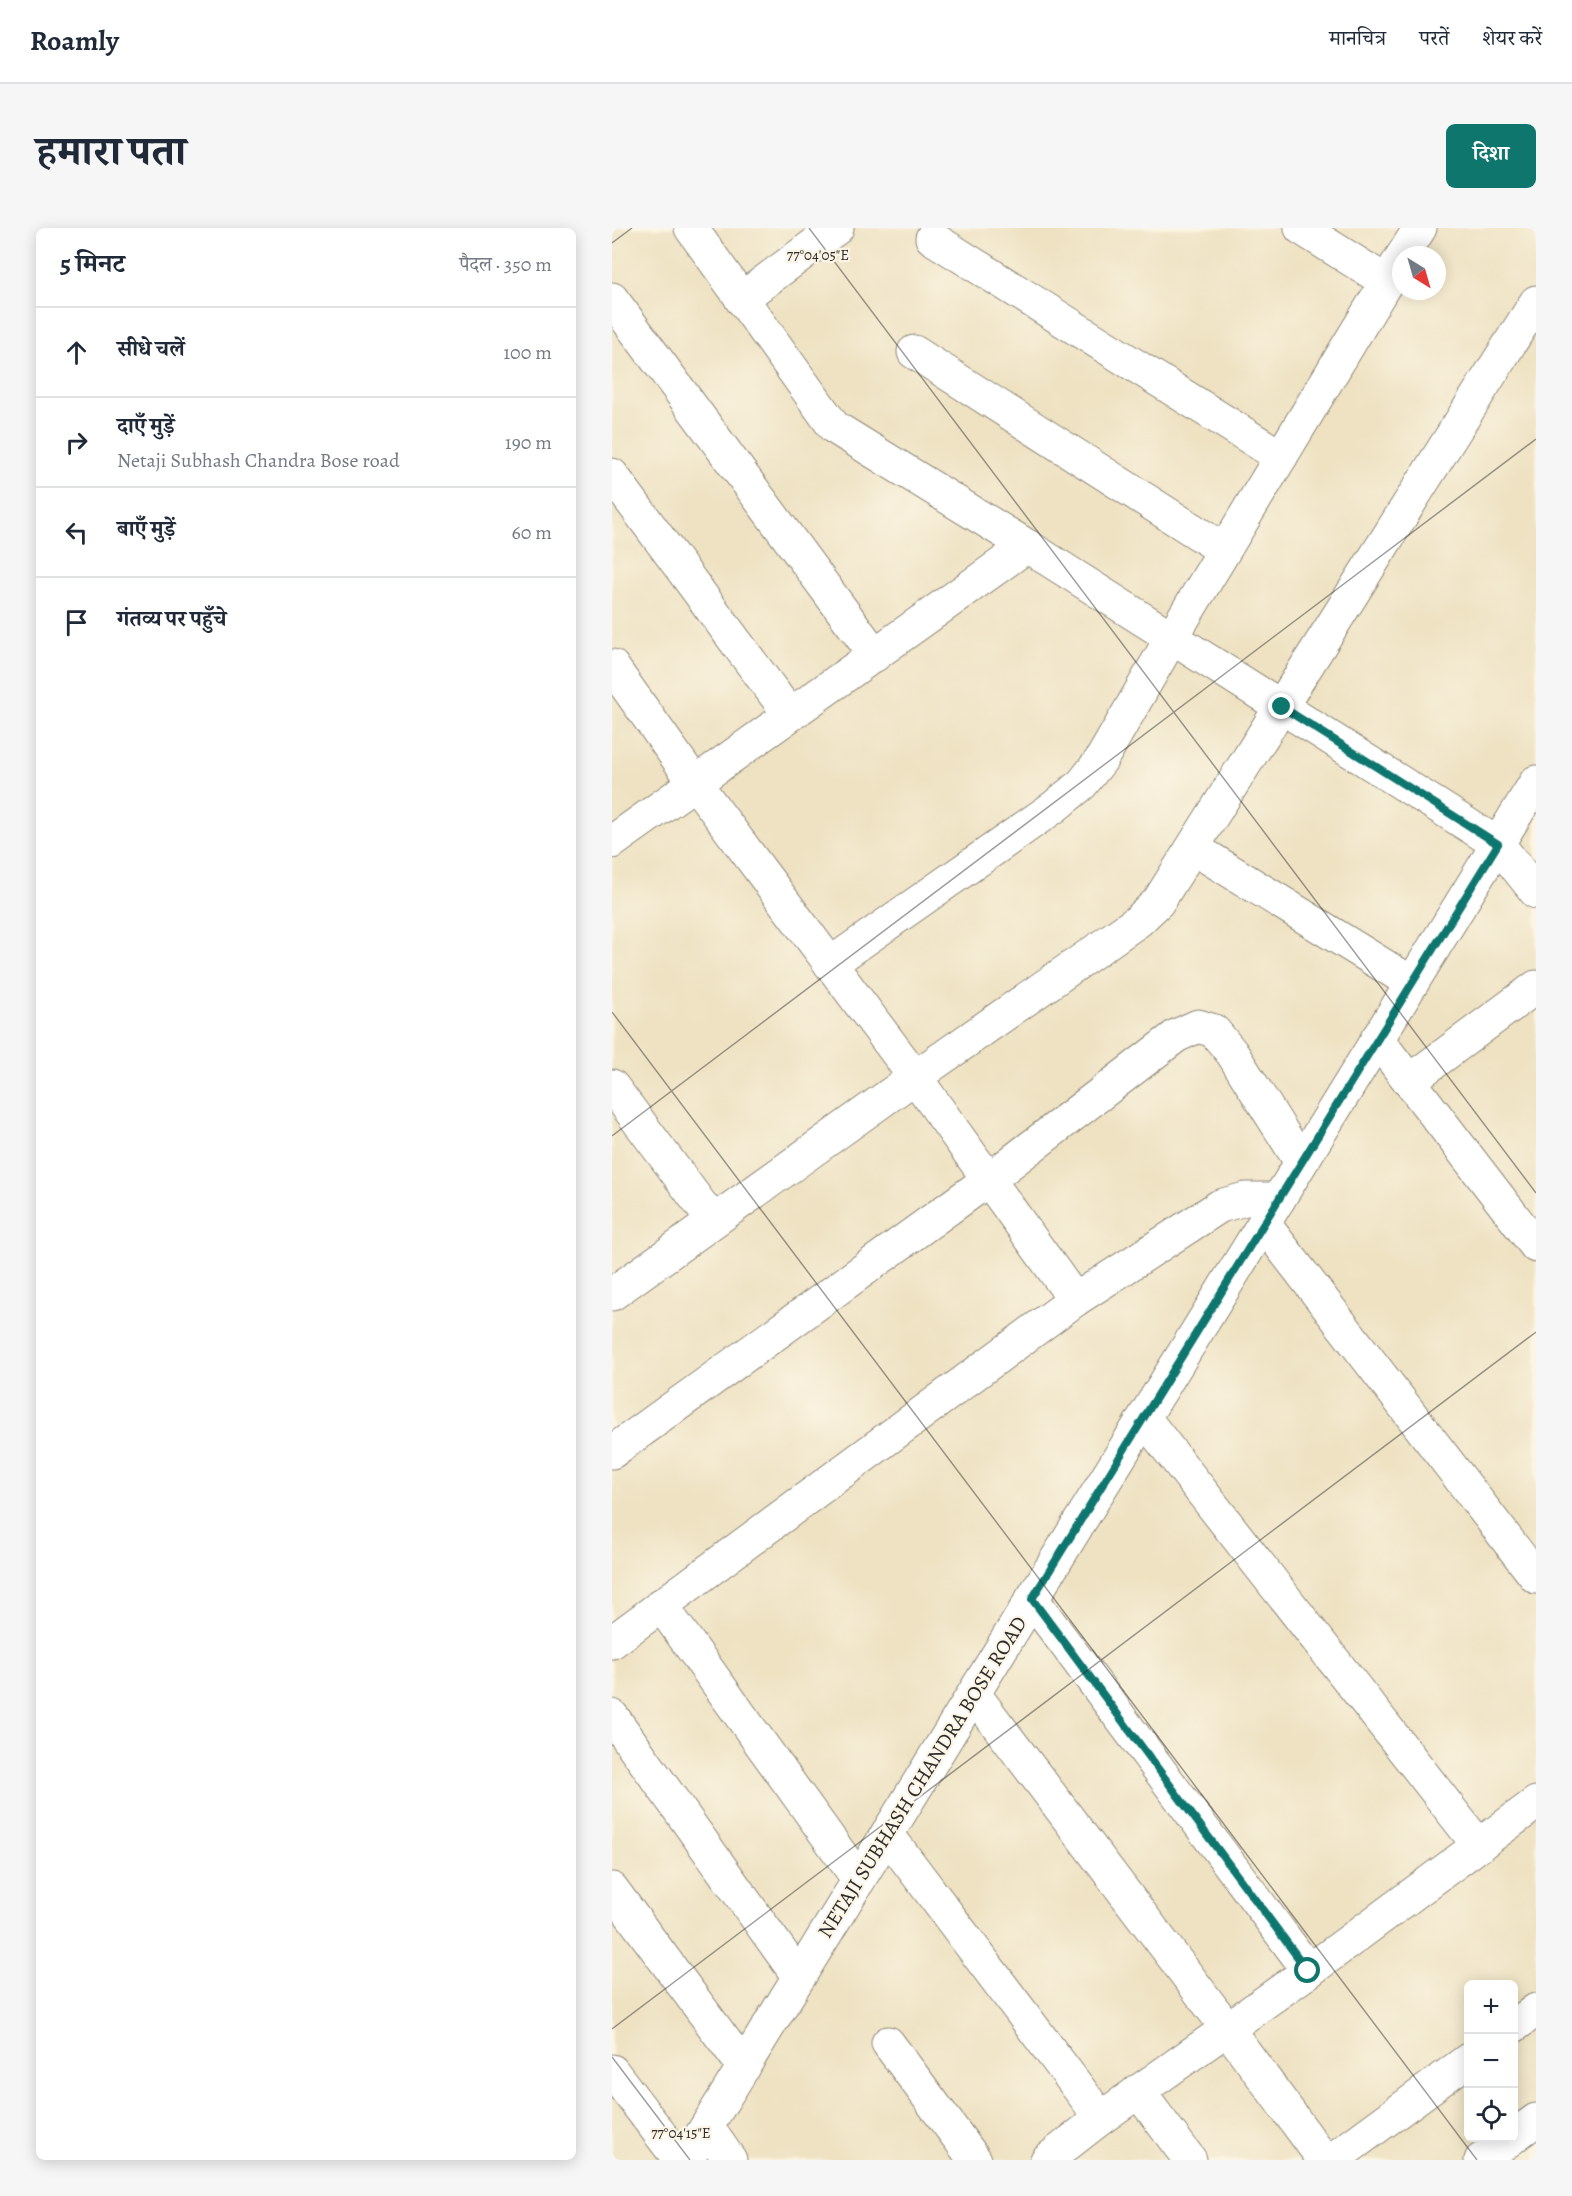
<!DOCTYPE html>
<html lang="hi">
<meta charset="utf-8">
<style>
:root{--surface:#fff;--page:#f6f6f7;--text:#1f2937;--muted:#747a83;--line:#e0e1e3;--accent:#0f766e}
body{margin:0;font-family:Alegreya,"Noto Serif Devanagari",serif;background:var(--page);color:var(--text)}
.controls{position:absolute;right:18px;bottom:18px;display:grid;overflow:hidden;border-radius:9px;box-shadow:0 3px 15px #0003}
.controls button{width:54px;height:54px;display:grid;place-items:center;padding:0;border:0;border-bottom:2px solid var(--line);background:var(--surface);color:var(--text);font:30px sans-serif}
.compass{position:absolute;left:780px;top:18px;width:54px;height:54px;border-radius:50%;background:var(--surface);box-shadow:0 3px 15px #0003;rotate:143deg}
.stop{position:absolute;width:18px;height:18px;margin:-14px;border:4px solid #0f766e;border-radius:50%;background:#fff}
.stop.end{background:#0f766e;border-color:#fff;box-shadow:0 2px 6px #0008}
.list{margin:0;padding:0;list-style:none}
h2{display:flex;justify-content:space-between;align-items:center;height:78px;margin:0;padding:0 24px;font-size:26px}
h2 small{font-size:20px;font-weight:400;color:var(--muted)}
.list li{display:grid;grid-template-columns:39px 1fr auto;gap:18px;align-items:center;box-sizing:border-box;height:90px;padding:0 24px;border-top:2px solid var(--line)}
.list b{display:block;font-size:22px;white-space:nowrap}
.list p{margin:0;font-size:20px;white-space:nowrap;color:var(--muted)}
.list em{font-size:20px;font-style:normal;color:var(--muted)}
.icon{flex:none;width:33px;height:33px;fill:none;stroke:currentColor;stroke-width:2;stroke-linecap:round;stroke-linejoin:round}
.map{position:relative;flex:none;width:924px;height:1932px;overflow:hidden;border-radius:9px}
header{display:flex;align-items:center;gap:36px;box-sizing:border-box;height:84px;padding:0 30px;background:var(--surface);border-bottom:2px solid var(--line)}
header strong{font-size:28px}
nav{display:flex;gap:33px;margin-inline-start:auto;font-size:21px}
.intro{display:flex;align-items:center;justify-content:space-between;box-sizing:border-box;height:144px;padding:0 36px}
h1{margin:0;font-size:42px}
.button{padding:15px 27px;border-radius:9px;background:var(--accent);color:#fff;font-size:21px;font-weight:700}
main{display:flex;gap:36px;padding:0 36px}
aside{flex:1;background:var(--surface);border-radius:9px;box-shadow:0 3px 15px #0003}
.map>svg:first-child{display:block}
.lines{fill:none;stroke-linecap:round;stroke-linejoin:round}
.minor-casing{stroke:#8c8676;stroke-width:35}
.minor{stroke:#fff;stroke-width:33}
.route{stroke:#0f766e;stroke-width:8}
.ticks{fill:none;stroke:#2b2b2b;stroke-width:1.5;stroke-opacity:0.45}
.labels{text-anchor:middle;stroke-width:4.5;stroke-linejoin:round;paint-order:stroke}
.street-label{font-size:21px;fill:#2b2b2b;stroke:#fcf5e5}
.ticks-label{font-size:15px;text-anchor:middle;fill:#2b2b2b;stroke:#fcf5e5;stroke-width:4.5;stroke-linejoin:round;paint-order:stroke}
</style>
<header>
<strong>Roamly</strong>
<nav><a>मानचित्र</a><a>परतें</a><a>शेयर करें</a></nav>
</header>
<div class="intro"><h1>हमारा पता</h1><a class="button">दिशा</a></div>
<main>
<aside>
<h2>5 मिनट<small>पैदल · 350 m</small></h2>
<ul class="list">
<li><svg class="icon" aria-label="ahead" viewBox="0 0 24 24"><path d="M12 20V5M6 11l6-6 6 6"/></svg><div><b>सीधे चलें</b></div><em>100 m</em></li>
<li><svg class="icon" aria-label="right" viewBox="0 0 24 24"><path d="M7 20v-9h11M14 6l5 5-5 5"/></svg><div><b>दाएँ मुड़ें</b><p>Netaji Subhash Chandra Bose road</p></div><em>190 m</em></li>
<li><svg class="icon" aria-label="left" viewBox="0 0 24 24"><path d="M17 20v-9H6M10 6l-5 5 5 5"/></svg><div><b>बाएँ मुड़ें</b></div><em>60 m</em></li>
<li><svg class="icon" aria-label="arrive" viewBox="0 0 24 24"><path d="M6 21V4h12l-3 4 3 4H6"/></svg><div><b>गंतव्य पर पहुँचे</b></div></li>
</ul>
</aside>
<div class="map">
<svg width="924" height="1932" viewBox="0 0 924 1932">
<rect width="100%" height="100%" fill="#fcf5e5"/>
<filter id="ink" filterUnits="userSpaceOnUse"><feTurbulence type="fractalNoise" baseFrequency=".0167" numOctaves="2"/><feDisplacementMap in="SourceGraphic" scale="12" xChannelSelector="R" yChannelSelector="G"/><feConvolveMatrix kernelMatrix="1 2 1 2 8 2 1 2 1" color-interpolation-filters="sRGB"/></filter>
<filter id="wash" filterUnits="userSpaceOnUse"><feTurbulence type="fractalNoise" baseFrequency=".008" numOctaves="4" result="noise"/><feDisplacementMap in="SourceGraphic" scale="24" xChannelSelector="R" yChannelSelector="G"/><feGaussianBlur stdDeviation="1.35" result="paint"/><feColorMatrix in="noise" values="0 0 0 0 0 0 0 0 0 0 0 0 0 0 0 0 0 1.4 0 .05"/><feComposite in="paint" operator="in"/></filter>
<g filter="url(#wash)">
<rect width="100%" height="100%" fill="#eee2c2"/>
</g>
<g filter="url(#ink)">
<g class="lines">
<defs>
<g id="minor">
<path d="M79,0L222,199L415,318"/>
<path d="M689,0L775,54"/>
<path d="M320,10L669,229"/>
<path d="M791,27L808,0"/>
<path d="M0,71L263,427"/>
<path d="M129,71L225,0"/>
<path d="M302,124L612,322"/>
<path d="M0,247L178,487"/>
<path d="M0,438L83,555L303,849L463,1072"/>
<path d="M0,614L415,318L886,616L924,664"/>
<path d="M581,620L800,755"/>
<path d="M218,736L442,579L470,556L489,532L560,409L789,30"/>
<path d="M765,811L924,1018"/>
<path d="M797,853L924,759"/>
<path d="M0,858L101,993"/>
<path d="M652,996L924,1349"/>
<path d="M0,1066L303,849L526,693L546,674L924,74"/>
<path d="M532,1190L867,1618"/>
<path d="M0,1224L376,952L564,808L586,798L602,803L620,825L689,934"/>
<path d="M420,1371L697,1743"/>
<path d="M49,1377L247,1652"/>
<path d="M0,1414L463,1072L608,978L633,971H667"/>
<path d="M362,1466L615,1800L712,1932"/>
<path d="M0,1488L187,1749"/>
<path d="M275,1606L489,1890"/>
<path d="M0,1661L132,1839"/>
<path d="M902,1798L924,1782"/>
<path d="M276,1815L363,1932"/>
<path d="M0,1843L68,1932"/>
<path d="M526,1863L578,1932"/>
<path d="M95,1899L118,1932"/>
<path d="M902,1908L924,1892"/>
<path d="M74,1932L924,554"/>
<path d="M435,1932L489,1890L697,1743L924,1575"/>
<path d="M720,1932L856,1832"/>
<path d="M869,1932L900,1910"/>
</g>
</defs>
<!-- minor casing -->
<use href="#minor" class="minor-casing"/>
<!-- minor -->
<use href="#minor" class="minor"/>
</g>
</g>
<g class="lines" filter="url(#ink)">
<!-- route -->
<path class="route" d="M670,479L886,616L420,1371L696,1743"/>
</g>
<!-- ticks -->
<path class="ticks" d="M197,0L924,965M0,15L20,0M0,784L865,1932M0,908L924,211M0,1801L924,1104M0,1829L78,1932"/>
<g class="labels">
<!-- street labels -->
<g class="street-label">
<text transform="translate(310 1549) rotate(-58)" y="7">NETAJI SUBHASH CHANDRA BOSE ROAD</text>
</g>
</g>
<g class="ticks-label">
<text x="206" y="32">77°04'05"E</text>
<text x="69" y="1910">77°04'15"E</text>
</g>
</svg>
<div class="controls">
<button>+</button>
<button>−</button>
<button><svg class="icon" aria-label="locate" viewBox="0 0 24 24"><circle cx="12" cy="12" r="6"/><path d="M12 2v4M12 18v4M2 12h4M18 12h4"/></svg></button>
</div>
<svg class="compass" viewBox="-18 -18 36 36"><path d="M0-13l5 13h-10z" fill="#e53935"/><path d="M0 13l5-13h-10z" fill="#747a83"/></svg>
<div class="stop" style="left:696px;top:1743px"></div>
<div class="stop end" style="left:670px;top:479px"></div>
</div>
</main>
